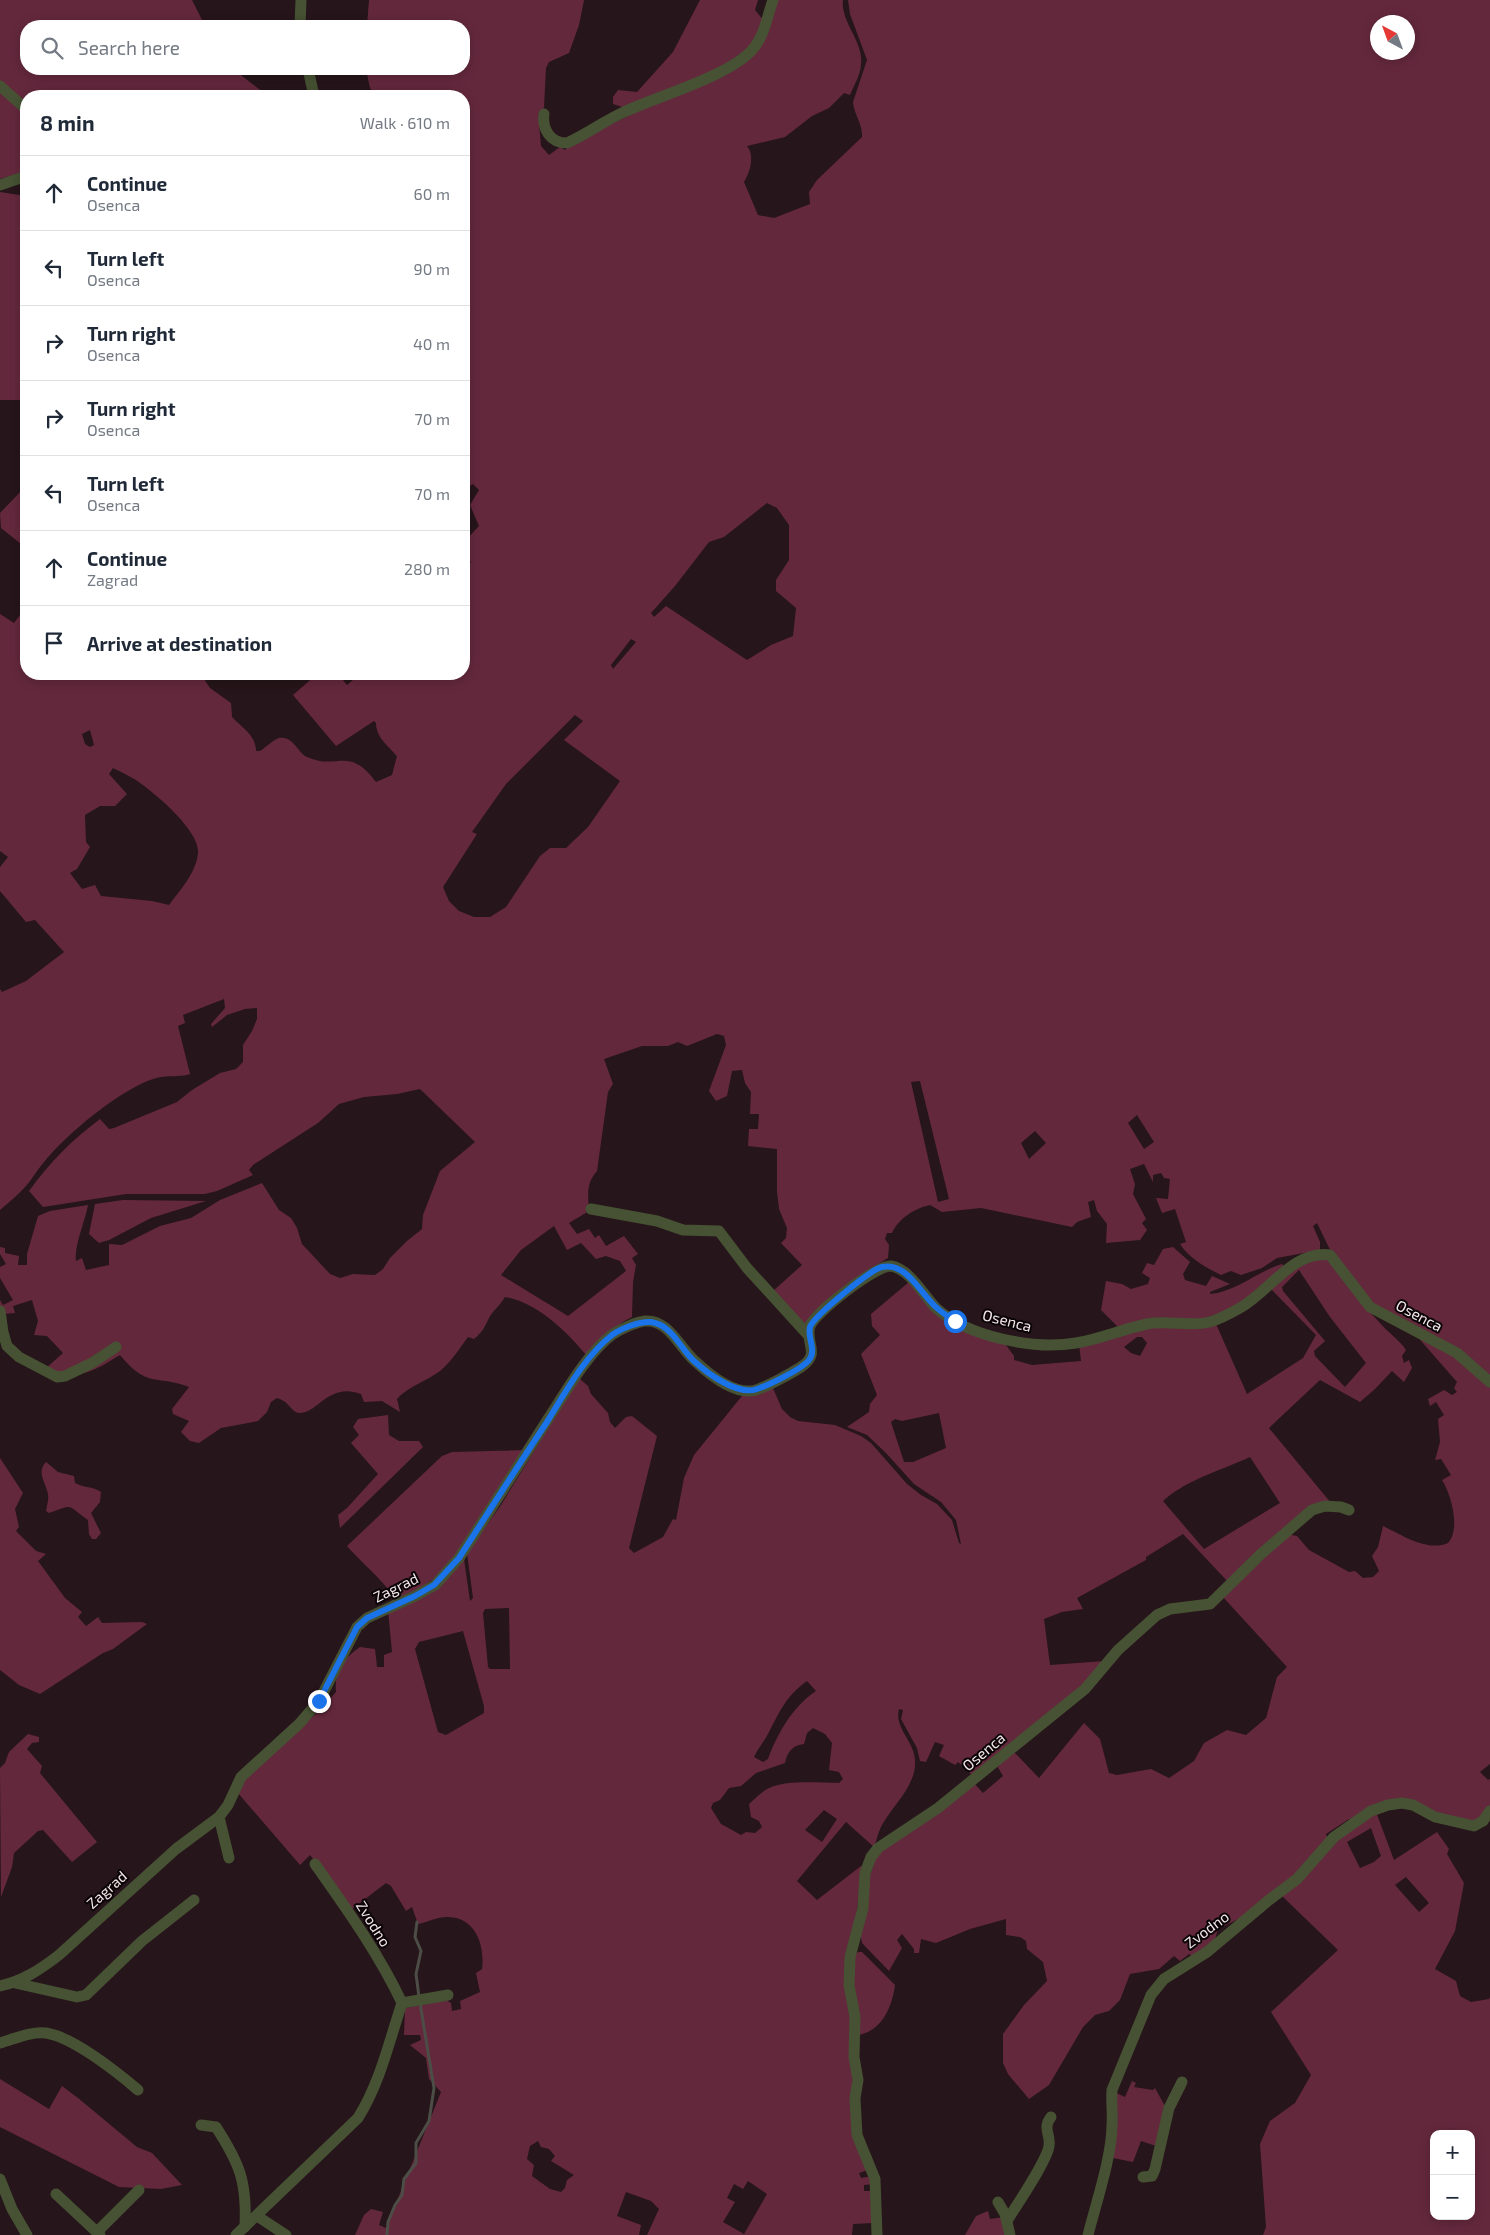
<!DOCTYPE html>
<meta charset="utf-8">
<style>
:root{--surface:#fff;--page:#f6f6f7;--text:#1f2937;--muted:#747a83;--line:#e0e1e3}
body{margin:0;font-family:"Exo 2",sans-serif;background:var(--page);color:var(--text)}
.controls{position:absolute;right:15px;bottom:15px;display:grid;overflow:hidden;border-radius:10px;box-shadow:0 2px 12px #0003}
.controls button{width:45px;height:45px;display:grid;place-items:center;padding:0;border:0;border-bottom:1px solid var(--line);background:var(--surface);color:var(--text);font:25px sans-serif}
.compass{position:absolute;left:1370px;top:15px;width:45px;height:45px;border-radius:50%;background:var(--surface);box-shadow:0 2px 12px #0003;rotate:319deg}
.stop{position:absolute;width:15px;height:15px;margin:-11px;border:4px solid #1a73e8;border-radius:50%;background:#fff}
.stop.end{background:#1a73e8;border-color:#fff;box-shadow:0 1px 5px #0008}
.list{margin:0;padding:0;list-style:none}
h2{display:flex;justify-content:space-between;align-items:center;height:65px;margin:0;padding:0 20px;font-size:21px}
h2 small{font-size:16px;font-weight:400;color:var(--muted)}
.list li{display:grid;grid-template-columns:32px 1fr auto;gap:15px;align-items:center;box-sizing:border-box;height:75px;padding:0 20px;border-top:1px solid var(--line)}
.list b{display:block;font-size:19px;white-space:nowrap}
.list p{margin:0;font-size:16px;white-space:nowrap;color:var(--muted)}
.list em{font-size:16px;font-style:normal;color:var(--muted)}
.icon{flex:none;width:28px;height:28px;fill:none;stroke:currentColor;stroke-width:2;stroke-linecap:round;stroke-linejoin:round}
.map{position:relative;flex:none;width:1490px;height:2235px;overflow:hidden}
.search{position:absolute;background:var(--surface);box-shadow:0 2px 12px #0003;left:20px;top:20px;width:450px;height:55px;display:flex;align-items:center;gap:12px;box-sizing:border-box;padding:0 18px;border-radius:20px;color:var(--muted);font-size:19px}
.panel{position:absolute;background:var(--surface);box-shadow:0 2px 12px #0003;left:20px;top:90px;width:450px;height:590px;border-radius:20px}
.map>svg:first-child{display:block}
.green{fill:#64283d;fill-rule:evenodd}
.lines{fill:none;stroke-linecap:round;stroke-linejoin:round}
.stream{stroke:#4c4d46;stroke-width:3}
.minor{stroke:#465233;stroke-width:11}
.route{stroke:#1a73e8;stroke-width:6}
.labels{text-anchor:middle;stroke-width:4;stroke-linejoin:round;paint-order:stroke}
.street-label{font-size:15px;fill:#f3e6e9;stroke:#0a0406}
</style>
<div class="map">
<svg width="1490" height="2235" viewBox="0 0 1490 2235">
<rect width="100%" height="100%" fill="#26151a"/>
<!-- green -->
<g class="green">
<path d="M0,0H192L205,26H26V69H241L242,76L268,96H26V104L0,81Z"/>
<path d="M369,0H584L579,25L569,53L549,62L546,68L544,107L539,123L541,146L549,155L560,147L565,150L572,143L743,61L776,0H843C840,22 864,41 861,65C860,76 854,85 850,95L844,93L829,108L812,116L785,137L747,146C755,155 750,173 744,182L758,215L774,218L810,204L809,192L817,180L862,137C863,124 854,115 853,102L867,60L850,14L848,0H1490V1764L1480,1772L1488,1780L1490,1779V1807L1474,1823L1435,1816L1412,1800L1352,1822L1349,1819L1326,1834L1328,1840L1310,1863L1251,1913L1218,1929L1214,1943L1194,1958L1189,1954L1180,1961L1174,1956L1159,1969L1130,1974L1120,2000L1109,2011L1095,2015L1083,2027L1049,2085L1029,2099L1008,2074L1003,2063V2034L1024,2005L1047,1981L1043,1962L1027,1949L1026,1941L1020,1937L1006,1935V1919L970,1929L936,1943L921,1939L919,1953H914V1949L902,1934L897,1940L902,1948L889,1971L862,1943L860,1933L867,1884L878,1852L973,1782L983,1793L1003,1776L996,1764L1013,1751L1039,1778L1084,1723L1100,1739L1109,1773L1117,1775L1151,1769L1169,1778L1194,1761L1204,1743L1227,1730L1246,1735L1266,1718L1277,1677L1287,1667L1222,1596L1286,1534L1297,1536L1309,1550L1349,1572L1355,1571L1363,1578L1373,1577L1379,1571L1372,1556L1378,1547L1383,1526C1402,1535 1427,1552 1448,1543C1461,1529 1451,1494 1442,1480L1451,1475L1441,1459L1435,1460L1440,1442L1438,1419L1444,1415L1436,1402L1430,1406L1428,1399L1444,1390L1452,1395L1457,1392L1454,1388L1457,1382L1415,1334L1378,1309L1332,1254L1317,1223L1313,1226L1320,1242V1250L1277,1258L1262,1268L1241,1275L1231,1271L1221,1275C1205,1267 1190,1259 1180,1244L1186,1242L1175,1209L1162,1213L1156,1198L1168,1199L1170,1179L1164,1178L1161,1173L1153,1175V1182L1144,1164L1130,1169L1135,1184L1133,1194L1146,1219L1142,1223L1147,1230L1140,1240L1106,1243L1107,1224L1097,1211L1094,1200L1088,1202L1091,1217L1077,1222L1072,1227L981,1208L942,1212L930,1205C915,1208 898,1219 892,1233H887L885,1239L889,1245L888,1258L872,1268L807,1324L802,1322L773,1291L802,1265L781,1243L786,1238L787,1228L779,1209L777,1191V1149L748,1146L749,1129H758L759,1114H750L751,1092L745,1083L742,1070L732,1071L727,1096L716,1101L709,1091L726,1045L724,1036L717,1034L687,1046L678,1042L668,1046H642L604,1059L613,1084L608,1092L597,1171C586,1183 588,1195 589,1211L569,1223L577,1234L589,1229L595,1238L599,1235L606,1246L624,1236L638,1254L632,1258L636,1265L633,1282L632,1317C613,1326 601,1340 586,1355C566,1331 538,1303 505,1297C501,1304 495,1309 490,1316C485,1326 483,1332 474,1339L468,1337C459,1349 452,1361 440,1371C427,1381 407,1387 397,1399L400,1412L382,1401L364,1402L361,1394C328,1382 318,1414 299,1413C291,1412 289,1401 277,1398L271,1402L267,1412L258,1421L221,1428L199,1443L190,1441L181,1432L189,1421L173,1414L172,1409L189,1387C155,1374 148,1389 120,1355C87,1375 83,1378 45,1369L63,1353L47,1336L34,1335L38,1321L32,1300L13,1306L15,1313L4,1314L0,1306V1300L3,1305L13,1300L0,1278V1267L6,1264L0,1254V1247L5,1248V1253L19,1256L18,1265H27V1254L38,1216L50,1211L88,1205C85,1222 74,1245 76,1261L82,1258L86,1270L109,1265V1244L122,1245L160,1226L191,1218L220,1200L262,1183L279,1210L291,1218L297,1228L302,1244L330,1274L340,1278L353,1274L375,1275L383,1269L390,1258L407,1241L422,1229L423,1215L440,1171L475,1142L420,1089L397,1094L364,1097L339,1104L318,1123L253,1165L249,1170L253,1175L217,1191L205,1194H126L43,1207L29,1191C50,1162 72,1140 100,1119L109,1129L114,1128L177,1102L192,1090L220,1073L236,1069L243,1062V1045L252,1031L257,1019V1008L245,1009L227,1015L212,1027L211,1024L225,1008L224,999L183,1015L185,1023L178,1026L190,1074C179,1078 167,1074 153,1079C118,1091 68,1133 44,1162C37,1170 32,1179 26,1186C18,1195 9,1202 0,1210V989L2,992L26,981L64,952L35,920L26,922L0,891V867L8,857L0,851V614L14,623L26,607V674H195L204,679L210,688L231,703L232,717C241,727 256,735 256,751H260C265,748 273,740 279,738C293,735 298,753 307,757C339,771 348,745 376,782L392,775L397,756C388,746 376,737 376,723L374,721L336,746L293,695L317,674H338L347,685L360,674H464V572L471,562L464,553V542L479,526L470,505L479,490L473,484L464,489V96H377L370,88L366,69H464V26H367ZM1378,22H1408V52H1378ZM767,503L777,508L789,525V560L776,580V591L796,608L793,636L771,645L747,660L666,606L654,617L651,613L675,586L709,542L724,537ZM631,639L636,642L613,669L611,665ZM575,715L583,721L564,740L620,781L588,827L566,848H550L540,856L506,907L490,917H474L459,911L449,901L443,887L477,834L472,832L506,784ZM90,730L94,745L90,747L85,744L82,734ZM113,768C123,773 134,778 143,785C159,797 199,831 198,852C197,872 180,890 169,905L152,901L101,896L95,885L82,889L70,873L77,869L90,847L86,842L85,815L100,806H115L127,794L109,774ZM920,1081L949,1199L938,1202L911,1082ZM1137,1115L1154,1142L1144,1149L1128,1123ZM1035,1131L1046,1143L1029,1159L1021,1143ZM554,1226L567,1250L581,1243L596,1259L606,1256L620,1261L626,1271L568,1316L501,1275L521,1250Z"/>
<path d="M700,0H758L755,10L764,21L752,48L724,67L625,108L613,104V97L618,90L637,92L673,52Z"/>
<path d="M0,89L26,111V171L0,179Z"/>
<path d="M0,192L26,196V400H0Z"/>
<path d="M26,486V548L1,528L0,513Z"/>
<path d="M123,1200L206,1201L151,1218L109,1240L99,1243L89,1234L95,1204Z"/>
<path d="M1173,1247L1190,1262L1183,1274L1185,1280L1206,1286L1212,1276L1230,1284L1210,1292V1294C1236,1292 1258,1271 1282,1264L1285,1267L1281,1272L1221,1317L1119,1328L1101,1310L1106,1281L1122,1284L1131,1289L1148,1284L1150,1278L1142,1273L1147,1263L1154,1265L1163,1249Z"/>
<path d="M1327,1258C1343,1280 1360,1302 1379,1322C1387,1332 1399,1339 1406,1350L1402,1356L1404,1363L1409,1360L1412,1368L1404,1382L1392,1371L1375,1389L1360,1402L1320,1380L1269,1428L1331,1503L1328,1502L1229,1583L1183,1534L1146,1557V1560L1077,1598L1083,1609L1062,1612L1044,1619L1050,1665L1105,1661L1101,1669L973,1776L958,1762L955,1765L939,1756L944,1745L935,1742L926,1762L920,1761L917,1748L901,1719L903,1710L899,1709C894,1728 914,1741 915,1760C917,1785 893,1805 882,1825C878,1832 877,1840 874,1847L846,1822L797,1881L817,1900L861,1866L864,1868L851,1945L854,2089L868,2170L859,2173L861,2178L872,2176L873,2184L864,2185V2191H875L873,2223L853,2224L852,2235H647L659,2209L651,2201L626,2192L617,2216L641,2225L639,2235H355L364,2215L371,2209L383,2212L379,2225L386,2228L441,2092L429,2079L426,2058L410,2045L421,2040L420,2035H404L405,2010L406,2008L446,2000L451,2003L452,2011L461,2009L460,2001L480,1992L476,1973L482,1969C485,1946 476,1918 449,1917C439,1916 428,1922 418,1924L412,1907L406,1911L391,1886L386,1883L352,1909L310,1855L300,1865L238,1793L244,1780L320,1710L336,1692C334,1671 343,1659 360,1647L375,1649L377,1667H384V1655L392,1652L388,1610L464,1559L470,1601L473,1598L467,1553L501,1505L579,1378L588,1386L591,1394L608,1413L610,1422L615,1428L626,1417L632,1416L657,1436L629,1548L634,1553L663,1537L673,1519L676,1520L684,1478L694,1455L746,1391L772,1386L782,1409L790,1417L798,1421L835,1425L861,1436L871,1443L907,1484L921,1495L937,1504L952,1520L959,1543L961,1544L956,1520L941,1502L914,1484L886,1453L867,1435L847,1427L869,1412L870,1404L877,1395L861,1354L880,1335L872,1326L871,1314L909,1282L926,1302L1003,1341L1014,1356V1360L1032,1365L1081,1361L1079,1344L1153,1327L1216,1324L1247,1394L1303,1358L1316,1335L1270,1288L1304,1260ZM1299,1270L1330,1317L1366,1363L1345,1387L1315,1356L1314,1351L1325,1341L1283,1291L1282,1287ZM1137,1337H1142L1147,1343L1140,1356L1131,1353L1124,1347ZM939,1413L946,1448L913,1462H904L891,1422L895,1419L902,1421ZM1250,1457L1280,1503L1204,1549L1163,1501C1186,1480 1222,1470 1250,1457ZM509,1608L510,1669H490L488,1667L483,1613L485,1609ZM463,1631L484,1706V1713L446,1735L438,1732L415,1649L419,1642ZM807,1681L816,1691C793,1706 777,1734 768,1759L763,1762L754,1757C758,1748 764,1742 768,1734C780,1711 786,1696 807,1681ZM813,1728L825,1734L832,1743L829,1770L839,1772L843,1779L839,1783C819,1783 780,1779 764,1791C758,1795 754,1800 749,1804L751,1817L759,1821L762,1827L755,1833L746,1832L741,1835L721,1824L711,1808L713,1803L720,1800L729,1788L741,1786L756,1773L785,1763C787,1752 793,1745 804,1744L807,1733ZM824,1810L837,1819L822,1842L805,1830ZM538,2141L541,2147L549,2149L555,2156L551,2161L574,2175L567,2180L565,2188L561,2192L550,2189L532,2176L534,2165L527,2159L530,2146ZM748,2181L767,2194L744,2234L723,2222L735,2202L727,2198L734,2184L743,2189Z"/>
<path d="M388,1415L389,1435L399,1441H419L423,1447L340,1528L338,1515L347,1508L378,1474L351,1443L359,1435L353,1427L358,1419Z"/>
<path d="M528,1450L452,1563L435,1578L418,1589L395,1599C387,1584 360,1561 347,1546L442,1456L452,1452Z"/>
<path d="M0,1458L23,1493L15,1509L19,1527L16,1531L36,1551L46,1554L38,1561L65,1598L82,1612L78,1617L86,1626L98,1617L102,1623L142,1622L147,1624L113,1649L103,1653L40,1694L19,1685L0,1670Z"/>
<path d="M46,1462L58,1472L74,1476L75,1483C84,1488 92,1486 101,1492L100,1502L91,1513L101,1533L96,1539H92L89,1534L88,1520C66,1504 74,1504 49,1513L46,1511C47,1505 49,1499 48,1494C46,1483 36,1472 46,1462Z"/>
<path d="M28,1734L39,1737V1742L32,1743L27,1749L42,1766L40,1773L97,1842L72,1862L43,1830L38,1831L14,1853L12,1867L1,1897L0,1768L5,1763L9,1752Z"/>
<path d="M1376,1812L1394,1860L1437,1832L1449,1849L1447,1854L1464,1883L1455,1931L1435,1969L1456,1981L1460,1996L1471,2002L1489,1999L1490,1997V2235H1263L1266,2227L1260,2144L1270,2121L1295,2103L1311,2075L1271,2012L1338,1950L1281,1895L1334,1840ZM1371,1828L1381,1856L1374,1862L1360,1868L1347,1842ZM1406,1877L1429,1903L1419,1912L1395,1885ZM1434,2134H1471V2216H1434Z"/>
<path d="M858,1952H862L895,1985C892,2007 882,2031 858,2035L852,1984L854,1956Z"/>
<path d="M0,2079L49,2109L62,2086L78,2098L137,2147L152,2153L182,2185L161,2189L119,2187L0,2127Z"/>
<path d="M1132,2081L1136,2083L1134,2087L1153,2090L1155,2088L1167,2110L1159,2147L1141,2141L1133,2162L1113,2158L1114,2092L1125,2097Z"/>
<path d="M988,2211L990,2219L1004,2217L1009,2235H965L976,2216Z"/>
</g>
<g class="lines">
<!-- stream -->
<g class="stream">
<path d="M417,1922L415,1937L421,1951L416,1974L419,1997"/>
<path d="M387,2235L388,2222L395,2205L402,2195L404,2179L416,2163V2143L429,2121L434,2088L420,2003"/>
</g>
<!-- minor -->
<g class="minor">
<path d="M300,26L301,0"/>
<path d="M308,69L314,96"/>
<path d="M0,86L26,109"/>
<path d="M544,114C542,129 550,143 567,143C587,134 604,121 624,112C658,96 730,76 753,49C765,35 767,16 773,0"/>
<path d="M0,185L26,176"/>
<path d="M591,1209L657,1221L683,1230L719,1231L747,1268L809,1336"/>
<path d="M0,1311L3,1332L7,1346L19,1357L57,1377L65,1376L92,1363L116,1347"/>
<path d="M219,1817L229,1858"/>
<path d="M15,1983L77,1997L86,1995L142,1941L194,1900"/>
<path d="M0,1986C23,1981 41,1969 59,1955L176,1849L219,1817L228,1805L241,1777L299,1724L319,1701L357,1627L367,1618L415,1596L435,1585L459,1558C489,1512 518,1466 548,1419C565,1393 588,1352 613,1334C621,1329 636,1322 645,1321C669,1319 680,1349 696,1362C710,1375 735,1396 756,1390C768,1386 790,1374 801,1367C822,1353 804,1343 810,1326C816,1312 876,1265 891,1266C910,1269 923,1295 936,1308C968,1337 1034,1350 1076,1343C1100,1339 1123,1329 1147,1324C1167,1320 1190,1327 1210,1322C1220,1319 1231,1313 1240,1308C1270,1291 1293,1250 1330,1255L1370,1307L1457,1353L1490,1382"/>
<path d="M402,2003L448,1995"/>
<path d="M0,2043C14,2039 31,2031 46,2033C73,2037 117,2072 138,2090"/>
<path d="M201,2125L216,2127C240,2164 247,2182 245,2227"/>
<path d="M1143,2177L1152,2176L1155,2169L1169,2108L1182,2082"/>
<path d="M0,2179L12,2209L27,2235"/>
<path d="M56,2194L100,2235"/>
<path d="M998,2202L1005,2214L1010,2235"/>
<path d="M257,2216L286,2235"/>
<path d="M1007,2221C1016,2206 1047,2161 1049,2146C1051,2135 1042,2128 1051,2117"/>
<path d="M97,2232L139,2190"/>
<path d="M236,2235L358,2118C380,2083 389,2042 402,2003C379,1954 346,1908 315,1864"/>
<path d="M877,2235L875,2179L857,2135L855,2098L858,2080L854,2057L855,2017L849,1985L850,1957L863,1908L865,1873L871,1857L878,1848L938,1808L1085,1689L1118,1650L1157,1615L1170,1609L1210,1604L1261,1554L1312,1510L1325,1506L1341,1507L1349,1510"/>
<path d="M1088,2235C1096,2203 1112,2156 1112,2125C1113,2113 1111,2102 1112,2090L1151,1995L1164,1979L1207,1952L1269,1900L1297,1879L1334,1837L1371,1811L1388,1805L1402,1803L1413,1805L1435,1817L1474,1826L1483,1821L1490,1811"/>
</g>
</g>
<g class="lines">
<!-- route -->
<path class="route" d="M319,1701L357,1627L367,1618L415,1596L434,1585L459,1558C488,1513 517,1467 547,1422C565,1393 585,1356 612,1335C622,1328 640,1321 651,1322C672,1325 680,1348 694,1361C708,1374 738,1396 757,1389C769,1385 802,1369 809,1360C817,1350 807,1338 810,1327C814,1316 870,1270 882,1267C888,1266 895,1267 900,1270C913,1276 925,1298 937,1308C942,1313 949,1317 955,1321"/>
</g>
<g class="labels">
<!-- street labels -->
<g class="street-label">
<text transform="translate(1419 1316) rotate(28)" y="5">Osenca</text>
<text transform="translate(1007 1321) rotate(14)" y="5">Osenca</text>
<text transform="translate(396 1588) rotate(-26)" y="5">Zagrad</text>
<text transform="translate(984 1752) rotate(-40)" y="5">Osenca</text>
<text transform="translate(107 1890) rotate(-42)" y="5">Zagrad</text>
<text transform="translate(373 1924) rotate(58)" y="5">Zvodno</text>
<text transform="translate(1207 1930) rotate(-37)" y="5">Zvodno</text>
</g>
</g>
</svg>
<div class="controls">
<button>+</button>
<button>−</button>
</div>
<svg class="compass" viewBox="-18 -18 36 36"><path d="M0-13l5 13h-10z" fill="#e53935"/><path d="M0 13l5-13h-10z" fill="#747a83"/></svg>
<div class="stop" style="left:955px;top:1321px"></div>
<div class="stop end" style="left:319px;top:1701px"></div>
<div class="search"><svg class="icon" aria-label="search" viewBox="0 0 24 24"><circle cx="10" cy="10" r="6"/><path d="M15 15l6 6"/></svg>Search here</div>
<section class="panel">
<h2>8 min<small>Walk · 610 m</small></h2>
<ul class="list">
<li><svg class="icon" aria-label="ahead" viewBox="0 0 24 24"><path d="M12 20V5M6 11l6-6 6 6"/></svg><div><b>Continue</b><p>Osenca</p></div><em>60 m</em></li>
<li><svg class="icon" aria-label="left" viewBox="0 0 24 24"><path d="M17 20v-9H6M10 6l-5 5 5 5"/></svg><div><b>Turn left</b><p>Osenca</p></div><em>90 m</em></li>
<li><svg class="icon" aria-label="right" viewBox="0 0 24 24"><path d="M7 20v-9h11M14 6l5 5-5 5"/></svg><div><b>Turn right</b><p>Osenca</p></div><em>40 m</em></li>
<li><svg class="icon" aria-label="right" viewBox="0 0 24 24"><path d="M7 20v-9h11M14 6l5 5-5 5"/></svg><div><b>Turn right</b><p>Osenca</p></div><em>70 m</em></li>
<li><svg class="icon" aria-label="left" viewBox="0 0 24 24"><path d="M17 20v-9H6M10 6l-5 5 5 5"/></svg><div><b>Turn left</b><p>Osenca</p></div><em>70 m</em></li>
<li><svg class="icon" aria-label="ahead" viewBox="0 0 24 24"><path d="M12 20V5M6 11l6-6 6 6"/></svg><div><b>Continue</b><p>Zagrad</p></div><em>280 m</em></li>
<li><svg class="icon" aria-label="arrive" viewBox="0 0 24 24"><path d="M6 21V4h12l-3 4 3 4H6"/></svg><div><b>Arrive at destination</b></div></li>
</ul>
</section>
</div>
